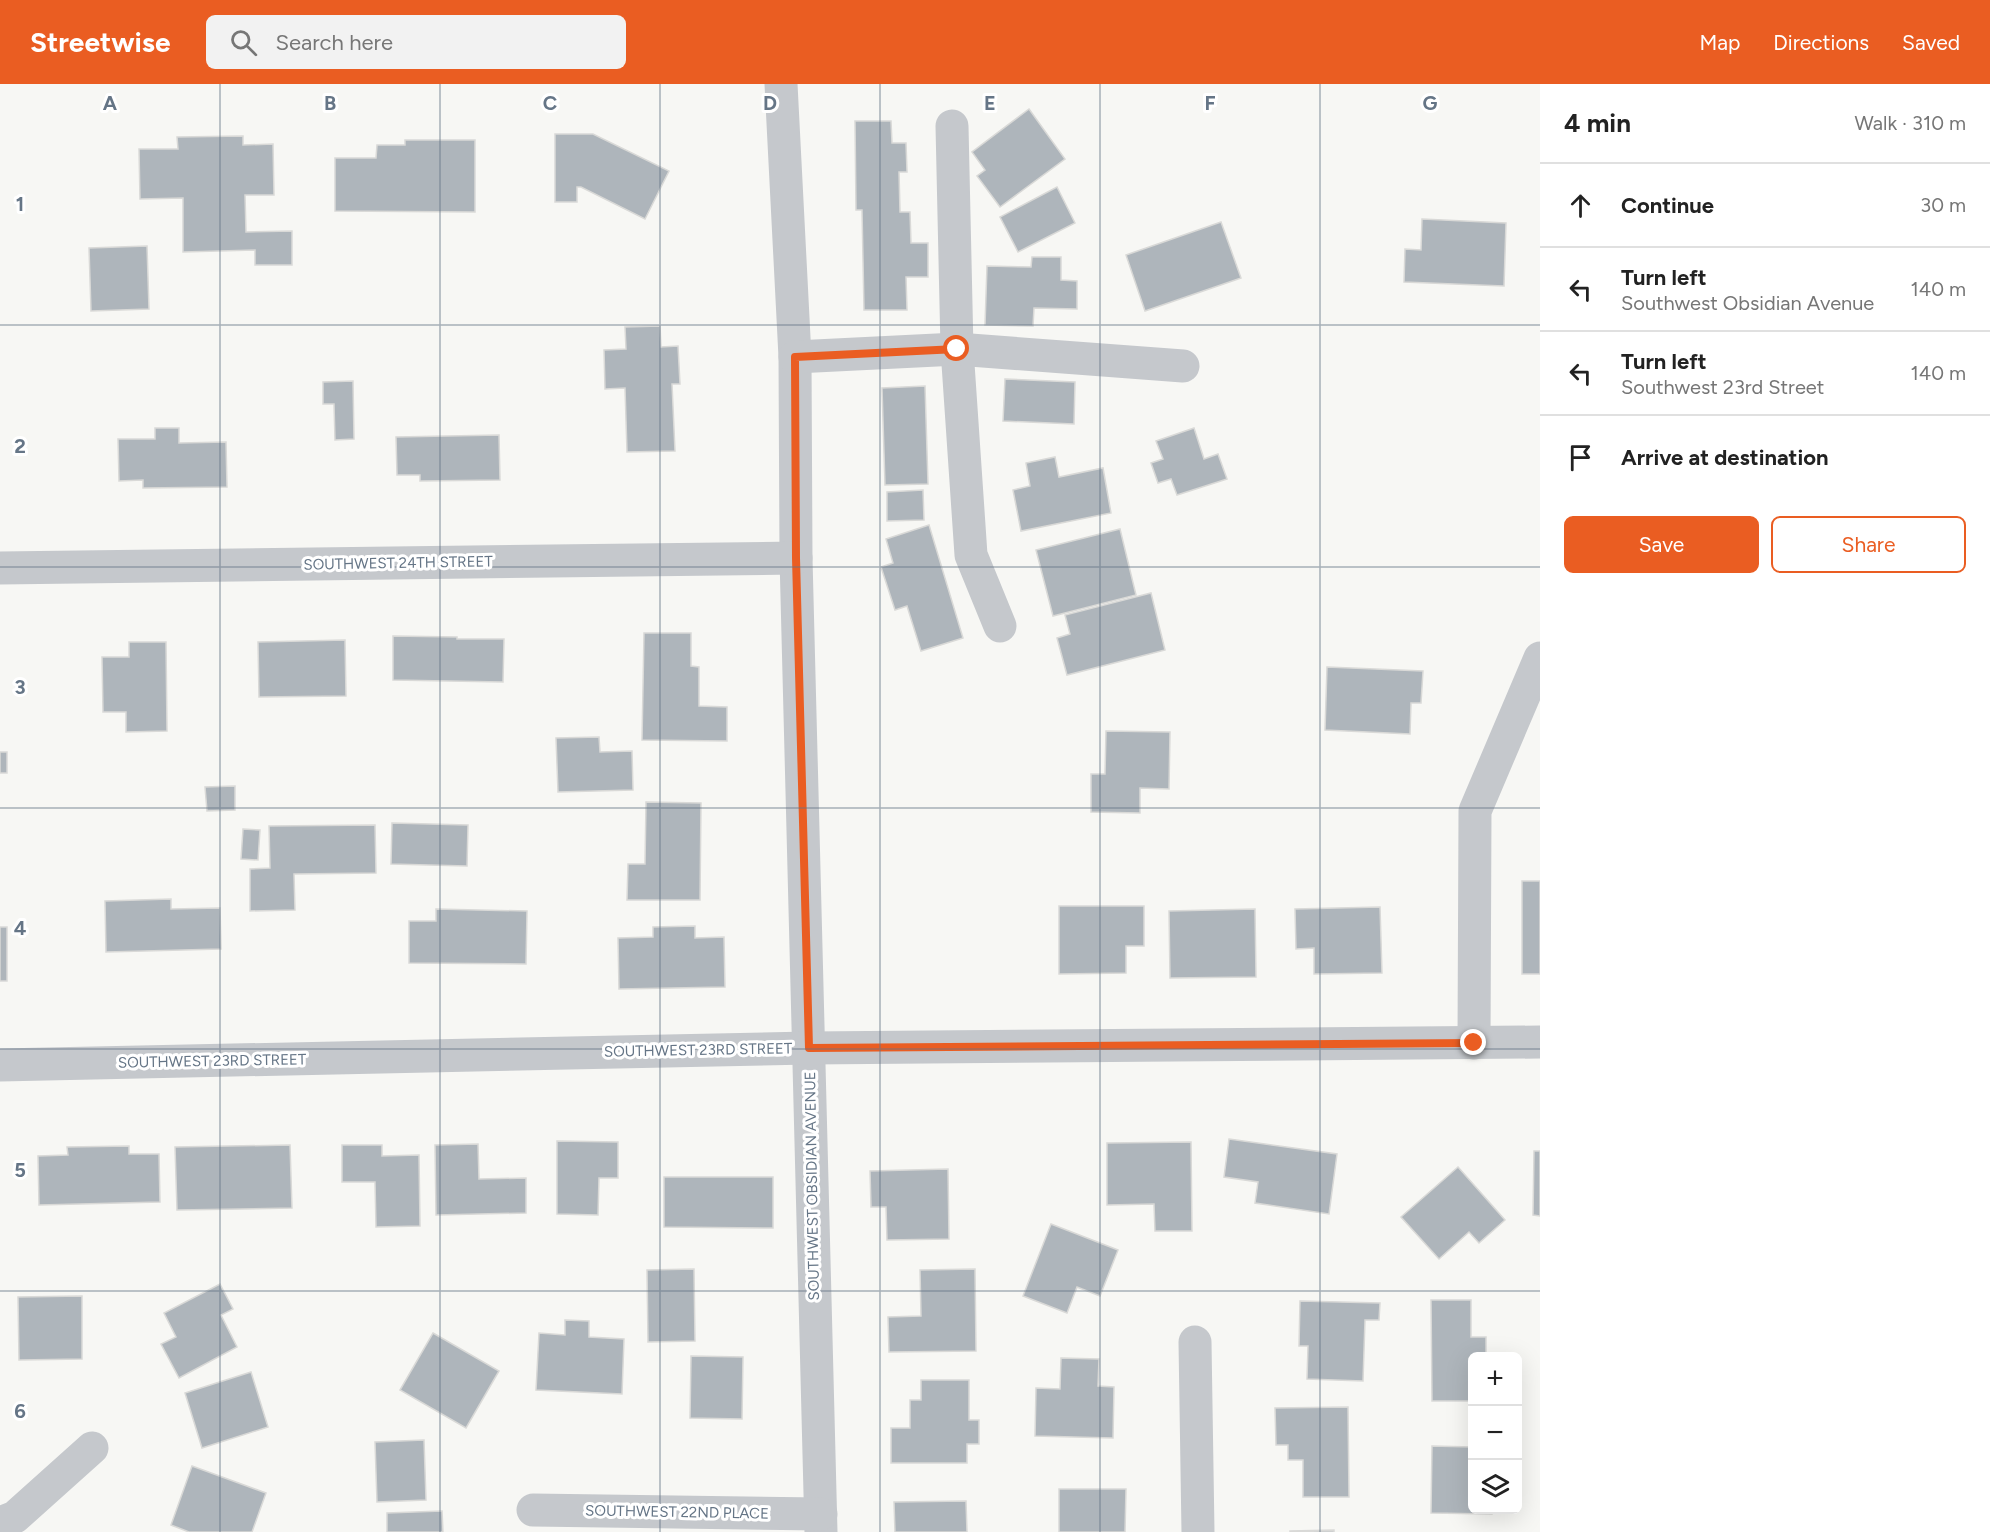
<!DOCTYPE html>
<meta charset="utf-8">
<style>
:root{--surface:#fff;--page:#f2f2f2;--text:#222;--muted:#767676;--line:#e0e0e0;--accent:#ea5d22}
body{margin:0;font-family:Figtree,sans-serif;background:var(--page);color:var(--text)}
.controls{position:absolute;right:18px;bottom:18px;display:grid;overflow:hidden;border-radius:9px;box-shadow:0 6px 24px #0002}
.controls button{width:54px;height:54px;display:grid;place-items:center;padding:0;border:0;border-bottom:2px solid var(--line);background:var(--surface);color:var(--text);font:30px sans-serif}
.stop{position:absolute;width:18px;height:18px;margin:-14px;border:4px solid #ea5d22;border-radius:50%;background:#fff}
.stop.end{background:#ea5d22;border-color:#fff;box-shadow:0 2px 6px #0008}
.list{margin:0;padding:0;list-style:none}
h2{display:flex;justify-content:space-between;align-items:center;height:78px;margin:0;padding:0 24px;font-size:26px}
h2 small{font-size:20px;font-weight:400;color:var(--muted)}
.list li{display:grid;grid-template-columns:39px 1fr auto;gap:18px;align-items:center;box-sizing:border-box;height:84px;padding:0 24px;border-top:2px solid var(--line)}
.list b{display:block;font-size:22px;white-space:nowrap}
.list p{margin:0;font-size:20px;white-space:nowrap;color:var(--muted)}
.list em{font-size:20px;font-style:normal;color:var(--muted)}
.actions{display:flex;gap:12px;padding:18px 24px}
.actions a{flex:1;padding:14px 0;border:2px solid var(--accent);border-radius:9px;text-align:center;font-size:21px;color:var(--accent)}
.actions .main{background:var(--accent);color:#fff}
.icon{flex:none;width:33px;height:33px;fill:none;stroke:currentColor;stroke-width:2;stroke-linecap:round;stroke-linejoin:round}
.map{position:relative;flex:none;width:1540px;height:1448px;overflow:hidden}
header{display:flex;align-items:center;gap:36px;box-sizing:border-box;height:84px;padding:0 30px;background:var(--accent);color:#fff}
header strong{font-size:28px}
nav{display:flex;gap:33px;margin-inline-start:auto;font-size:21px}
.search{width:420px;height:54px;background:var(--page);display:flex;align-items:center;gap:15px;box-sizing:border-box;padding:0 21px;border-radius:9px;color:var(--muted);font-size:22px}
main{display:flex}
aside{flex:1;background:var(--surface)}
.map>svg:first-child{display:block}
.building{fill:#aeb5bb;stroke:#d9d9d7;stroke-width:1.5}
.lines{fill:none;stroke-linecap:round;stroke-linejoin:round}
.minor{stroke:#c5c8cc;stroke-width:33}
.route{stroke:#ea5d22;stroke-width:8}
.grid{fill:none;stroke:#657586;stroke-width:1.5;stroke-opacity:0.55}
.labels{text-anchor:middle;stroke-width:6;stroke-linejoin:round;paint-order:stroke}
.street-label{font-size:15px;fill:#657586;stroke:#fff}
.grid-label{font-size:20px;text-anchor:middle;font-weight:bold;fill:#657586;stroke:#fff;stroke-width:6;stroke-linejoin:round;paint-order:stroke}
</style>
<header>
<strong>Streetwise</strong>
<div class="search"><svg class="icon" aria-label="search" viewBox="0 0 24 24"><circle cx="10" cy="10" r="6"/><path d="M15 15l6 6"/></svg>Search here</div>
<nav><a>Map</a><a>Directions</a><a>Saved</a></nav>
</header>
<main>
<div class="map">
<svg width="1540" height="1448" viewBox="0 0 1540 1448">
<rect width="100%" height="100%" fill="#f7f7f4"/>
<!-- building -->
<g class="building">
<path d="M1029,25L1065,75L1000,123L977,92L985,86L972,68Z"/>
<path d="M855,37H891L892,59H906L907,88H899L900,128H910L911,159H928V193H906L907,226H864L862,126H856Z"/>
<path d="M555,50H593L669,87L645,135L581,103H577V118H555Z"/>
<path d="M243,52V61L273,60L274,111H245L246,148L292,147V181H255V166L183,168V114L140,115L139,65H178L177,53Z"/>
<path d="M405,56H475V128L335,127V74H376L377,61H405Z"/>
<path d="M1057,103L1075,139L1018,168L1000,133Z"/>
<path d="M1422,135L1506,139L1504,202L1404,198L1405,165L1421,166Z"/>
<path d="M1221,138L1241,194L1145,227L1126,171Z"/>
<path d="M147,162L149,225L91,227L89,164Z"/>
<path d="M1032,173H1061V196L1077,197V225L1034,224L1033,242L985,241L987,182L1031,183Z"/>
<path d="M660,242L661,263L678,262L680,300H672L675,367L627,368L625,304L605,305L604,266L626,265L625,243Z"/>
<path d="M1005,295L1075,298L1074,340L1003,337Z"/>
<path d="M353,297L354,355L335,356L334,320H323V298Z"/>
<path d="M925,302L928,400L885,401L882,304Z"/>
<path d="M155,344H179V359L226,358L227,403L143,404V396L119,397L118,355H155Z"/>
<path d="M1194,344L1204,375L1218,370L1227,395L1177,411L1171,395L1158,399L1151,379L1163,375L1156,357Z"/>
<path d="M499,351L500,396L420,397V391H397L396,353Z"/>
<path d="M1055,373L1059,393L1103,384L1111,429L1021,447L1013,406L1030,402L1026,379Z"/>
<path d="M923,406L924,436L887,437V408Z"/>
<path d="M929,441L963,554L921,567L907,522L895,526L881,483L893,479L886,455Z"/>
<path d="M1120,445L1136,511L1053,532L1036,466Z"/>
<path d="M1151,509L1165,566L1067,591L1057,554L1070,550L1065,531Z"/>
<path d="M644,549H691V582L699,583V622L727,623V657L642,656Z"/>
<path d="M393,552L457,553V555H504L503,598L393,596Z"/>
<path d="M345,556L346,612L259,613L258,558Z"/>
<path d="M129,558H166L167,647L126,648V628H103L102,573H129Z"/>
<path d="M1327,583L1423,587L1421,619H1411L1410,650L1325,646Z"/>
<path d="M1106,647L1170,648L1169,705L1140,704V729L1091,728V690H1105Z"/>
<path d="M599,653L600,668L632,667L633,706L558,708L556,654Z"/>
<rect x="0" y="668" width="7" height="21"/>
<path d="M235,702V726L207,727L205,703Z"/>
<path d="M646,718L701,719L700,816H627L628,780H645Z"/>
<path d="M392,739L468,741L467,782L391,780Z"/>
<path d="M375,741L376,789L294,790L295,826L250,827V785L270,784L269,742Z"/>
<path d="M243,745L260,746L258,776L241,775Z"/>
<rect x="1522" y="797" width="18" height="93"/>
<path d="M171,815V825L220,824L221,865L106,868L105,817Z"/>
<path d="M1059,822H1144V862H1126V889L1059,890Z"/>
<path d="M1380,823L1382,889L1314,890V864L1296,865L1295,825Z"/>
<path d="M436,825L527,827L526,880L409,879V837H436Z"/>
<path d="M1255,825L1256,893L1170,894L1169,827Z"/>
<path d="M695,842V854L724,853L725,903L619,905L618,854L653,853V843Z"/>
<rect x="0" y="843" width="7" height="54"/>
<path d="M1229,1055L1337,1070L1329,1130L1255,1119L1258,1098L1224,1093Z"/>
<path d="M557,1057L618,1058V1094H599L598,1131L557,1130Z"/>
<path d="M1191,1058L1192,1147H1155L1154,1120L1107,1121V1059Z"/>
<path d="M478,1060L479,1095L526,1094V1129L436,1131L435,1061Z"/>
<path d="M290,1061L292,1124L177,1126L175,1063Z"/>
<path d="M342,1061H382V1072L419,1071L420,1142L376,1143L375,1098H342Z"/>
<path d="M129,1062V1070H159L160,1118L39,1121L38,1072L68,1071L67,1063Z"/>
<path d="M1534,1067H1540V1132L1533,1131Z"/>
<path d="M1458,1083L1505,1136L1479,1159L1469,1148L1439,1175L1401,1133Z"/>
<path d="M948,1085L949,1155L887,1156L886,1123H871L870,1087Z"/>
<path d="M664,1093H773V1144L664,1143Z"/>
<path d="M1051,1140L1118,1166L1100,1212L1077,1203L1067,1229L1023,1212Z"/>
<path d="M694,1185L695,1257L648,1258L647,1186Z"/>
<path d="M975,1185L976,1267L889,1268L888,1233L921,1232L920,1186Z"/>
<path d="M220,1200L233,1225L221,1231L237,1263L179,1294L161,1260L176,1253L164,1229Z"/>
<path d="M82,1212V1275L19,1276L18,1213Z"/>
<path d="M1431,1216H1471V1253H1486V1272H1472V1317H1432Z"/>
<path d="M1300,1217L1380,1219L1379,1236H1365L1363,1297L1307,1295L1308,1262H1299Z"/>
<path d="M565,1236L589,1237V1253L624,1255L622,1310L536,1306L539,1249L565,1251Z"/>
<path d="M433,1249L499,1287L466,1344L400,1306Z"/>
<path d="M691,1272L743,1273L742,1335L690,1334Z"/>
<path d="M1061,1274L1099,1275L1098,1302L1114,1303L1113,1354L1035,1352L1036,1304L1060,1305Z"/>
<path d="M251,1288L268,1343L202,1364L185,1309Z"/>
<path d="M921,1296H969V1336H979V1360H967V1379H891V1344H910V1316H921Z"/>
<path d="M1348,1323L1349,1413H1303V1376H1288V1361H1276L1275,1324Z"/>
<path d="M424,1356L426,1416L377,1418L375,1358Z"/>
<path d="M1432,1362L1472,1363V1426H1492V1430L1431,1429Z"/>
<path d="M192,1382L266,1409L252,1448H189L171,1441Z"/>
<path d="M1059,1405H1126L1125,1448H1059Z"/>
<path d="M966,1417L967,1448H895L894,1418Z"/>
<path d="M442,1427L443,1448H387V1429Z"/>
<path d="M1334,1446V1448H1290V1447Z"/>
</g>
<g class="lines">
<!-- minor -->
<g class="minor">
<path d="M781,0L795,273L796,474L821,1448"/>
<path d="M952,42L957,265L971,471L1000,542"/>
<path d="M795,273L957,265L1183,282"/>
<path d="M0,484L796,474"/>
<path d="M1474,959L1475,727L1540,574"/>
<path d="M0,981L809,964L1540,958"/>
<path d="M1195,1258L1198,1448"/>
<path d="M533,1426L821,1430"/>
<path d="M0,1439L15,1433L92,1364"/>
</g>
</g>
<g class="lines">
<!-- route -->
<path class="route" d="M957,265L795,273L796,474L809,964L1474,959"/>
</g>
<!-- grid -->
<path class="grid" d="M220,0V1448M440,0V1448M660,0V1448M880,0V1448M1100,0V1448M1320,0V1448M0,241H1540M0,483H1540M0,724H1540M0,965H1540M0,1207H1540"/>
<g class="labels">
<!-- street labels -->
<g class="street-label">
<text transform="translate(398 479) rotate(-1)" y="5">SOUTHWEST 24TH STREET</text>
<text transform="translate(698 966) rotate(-1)" y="5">SOUTHWEST 23RD STREET</text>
<text transform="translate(212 977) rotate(-1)" y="5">SOUTHWEST 23RD STREET</text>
<text transform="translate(812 1102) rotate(-91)" y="5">SOUTHWEST OBSIDIAN AVENUE</text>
<text transform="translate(677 1428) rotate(1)" y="5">SOUTHWEST 22ND PLACE</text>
</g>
</g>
<g class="grid-label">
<text x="110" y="26">A</text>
<text x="330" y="26">B</text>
<text x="550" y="26">C</text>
<text x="770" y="26">D</text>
<text x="990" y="26">E</text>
<text x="1210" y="26">F</text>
<text x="1430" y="26">G</text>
<text x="20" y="127">1</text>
<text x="20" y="369">2</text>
<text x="20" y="610">3</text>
<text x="20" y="851">4</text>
<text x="20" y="1093">5</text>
<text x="20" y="1334">6</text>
</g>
</svg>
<div class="controls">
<button>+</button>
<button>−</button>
<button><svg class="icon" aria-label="layers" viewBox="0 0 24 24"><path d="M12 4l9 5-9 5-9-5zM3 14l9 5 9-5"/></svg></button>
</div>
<div class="stop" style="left:957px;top:265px"></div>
<div class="stop end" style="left:1474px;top:959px"></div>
</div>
<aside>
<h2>4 min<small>Walk · 310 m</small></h2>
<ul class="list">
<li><svg class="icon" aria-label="ahead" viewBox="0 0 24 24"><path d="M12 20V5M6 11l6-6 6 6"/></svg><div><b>Continue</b></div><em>30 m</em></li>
<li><svg class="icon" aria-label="left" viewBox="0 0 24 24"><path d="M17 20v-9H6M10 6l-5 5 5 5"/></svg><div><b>Turn left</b><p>Southwest Obsidian Avenue</p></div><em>140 m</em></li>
<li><svg class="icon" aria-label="left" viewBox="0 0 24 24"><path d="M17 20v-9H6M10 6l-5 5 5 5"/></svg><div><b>Turn left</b><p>Southwest 23rd Street</p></div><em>140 m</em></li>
<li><svg class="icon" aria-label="arrive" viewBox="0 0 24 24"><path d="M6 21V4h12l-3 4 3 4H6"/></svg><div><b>Arrive at destination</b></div></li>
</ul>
<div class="actions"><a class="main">Save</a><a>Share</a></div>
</aside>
</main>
